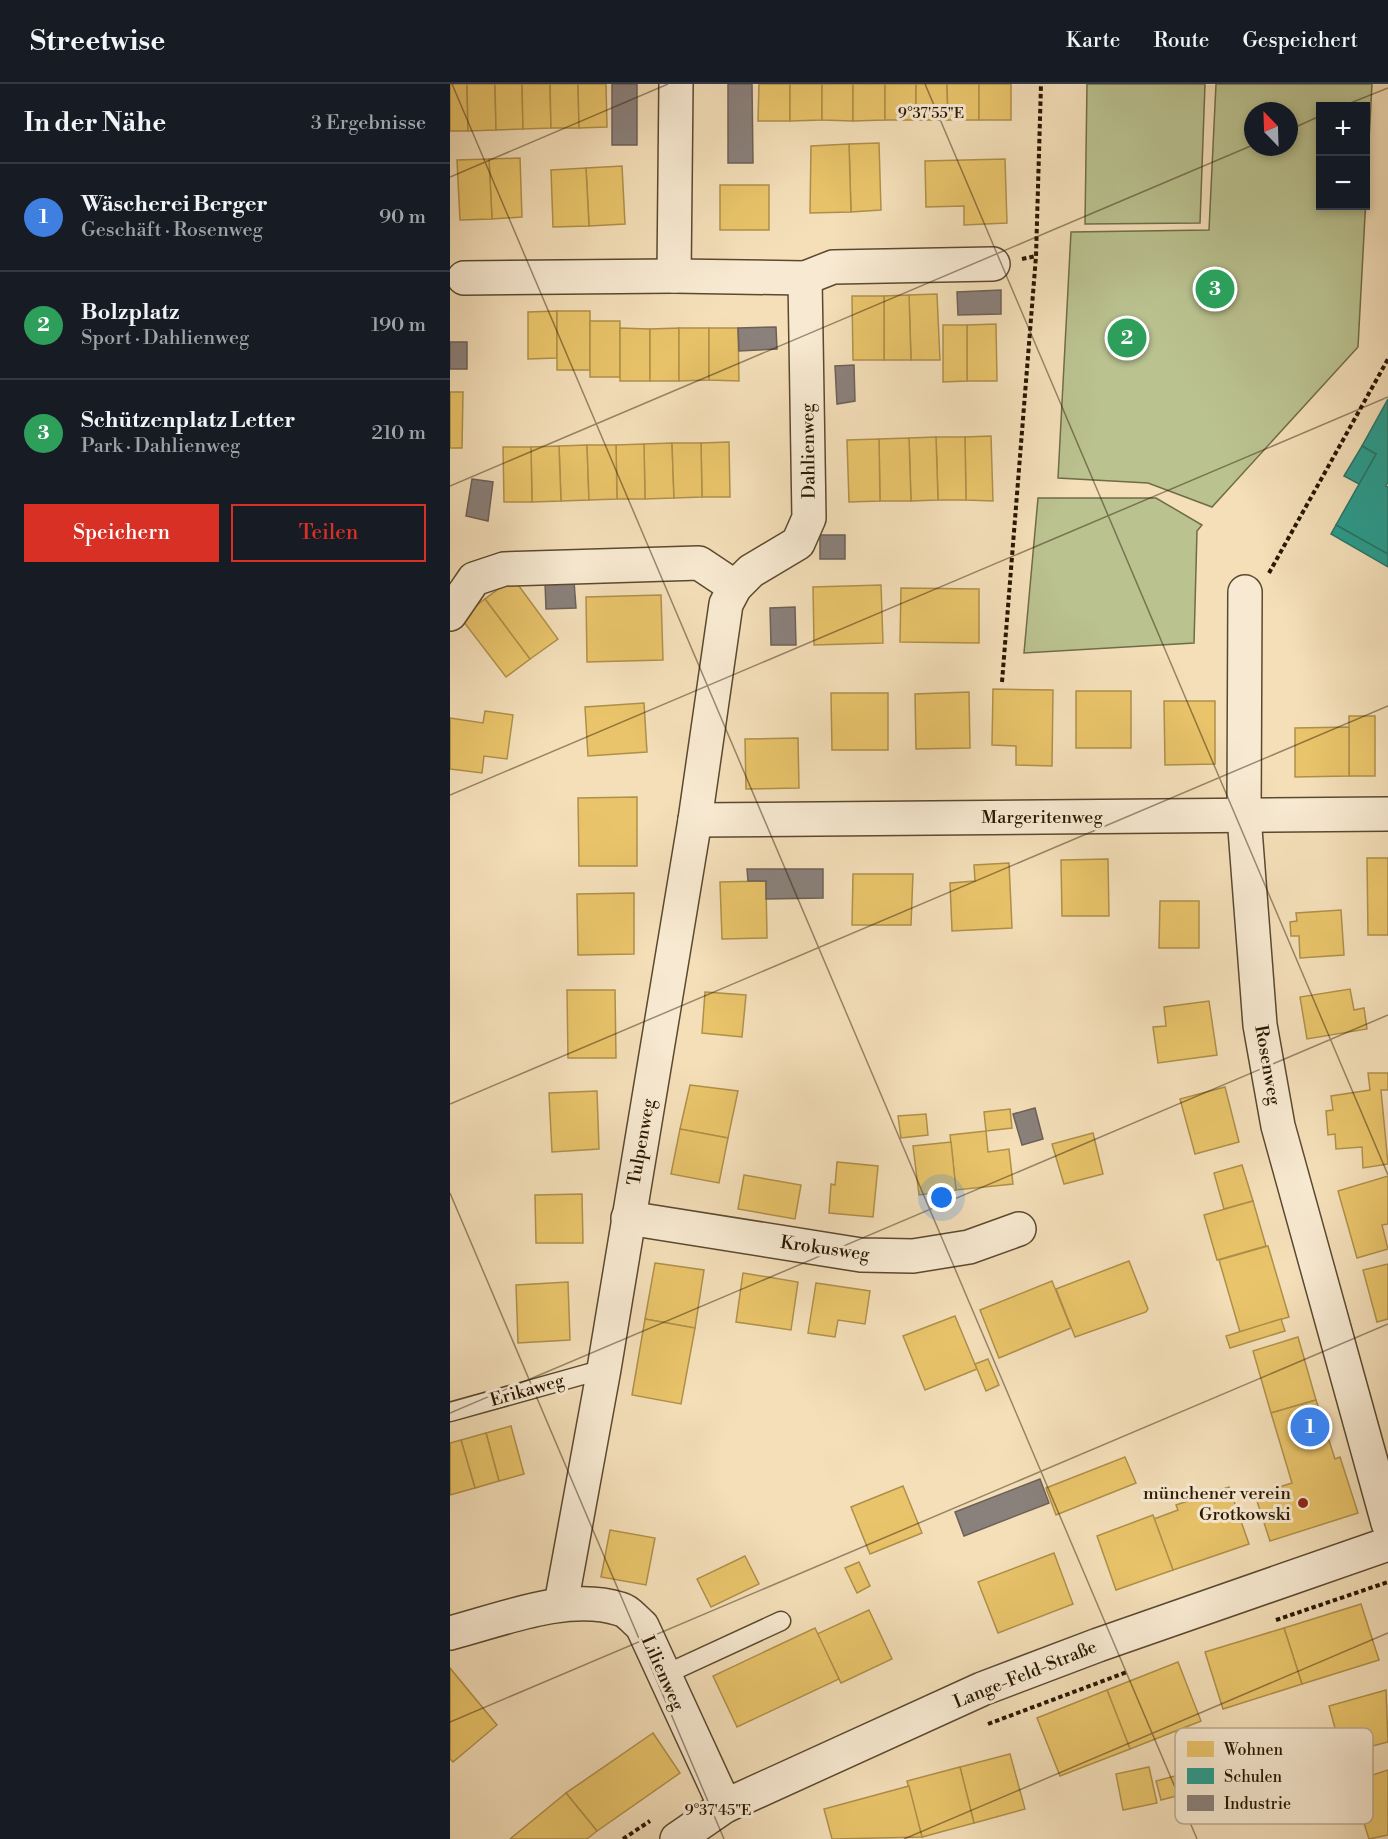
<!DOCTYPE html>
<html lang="de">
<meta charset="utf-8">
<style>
:root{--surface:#171b24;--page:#242831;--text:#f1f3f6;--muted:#9ea1a6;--line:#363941;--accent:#d93025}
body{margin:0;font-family:"Libre Bodoni",serif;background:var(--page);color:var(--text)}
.controls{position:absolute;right:18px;top:18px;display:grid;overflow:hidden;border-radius:0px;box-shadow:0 3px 9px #0003}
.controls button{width:54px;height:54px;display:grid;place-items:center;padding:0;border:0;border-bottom:2px solid var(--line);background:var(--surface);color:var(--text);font:30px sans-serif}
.compass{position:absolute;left:794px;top:18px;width:54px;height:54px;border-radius:50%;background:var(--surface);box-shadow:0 3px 9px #0003;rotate:337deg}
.you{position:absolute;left:492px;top:1114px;width:21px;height:21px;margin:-15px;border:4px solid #fff;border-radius:50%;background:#1a73e8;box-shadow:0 0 0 9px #1a73e833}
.badge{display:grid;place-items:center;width:39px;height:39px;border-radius:50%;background:var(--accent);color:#fff;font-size:20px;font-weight:700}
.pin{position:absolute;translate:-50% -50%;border:3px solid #fff;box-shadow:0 2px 6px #0006}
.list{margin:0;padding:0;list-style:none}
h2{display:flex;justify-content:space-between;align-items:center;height:78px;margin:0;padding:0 24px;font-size:26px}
h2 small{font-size:20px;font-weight:400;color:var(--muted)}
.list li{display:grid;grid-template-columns:39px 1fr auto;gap:18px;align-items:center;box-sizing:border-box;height:108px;padding:0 24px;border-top:2px solid var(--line)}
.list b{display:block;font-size:22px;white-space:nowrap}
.list p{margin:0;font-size:20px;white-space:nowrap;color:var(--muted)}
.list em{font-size:20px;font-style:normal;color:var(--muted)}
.actions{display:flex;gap:12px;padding:18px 24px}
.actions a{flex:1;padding:14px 0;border:2px solid var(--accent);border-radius:0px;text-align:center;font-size:21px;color:var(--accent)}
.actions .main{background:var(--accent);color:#fff}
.map{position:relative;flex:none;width:938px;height:1755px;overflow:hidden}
header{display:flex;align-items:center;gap:36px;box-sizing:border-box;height:84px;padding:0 30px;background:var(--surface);border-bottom:2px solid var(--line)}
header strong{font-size:28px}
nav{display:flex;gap:33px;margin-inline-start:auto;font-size:21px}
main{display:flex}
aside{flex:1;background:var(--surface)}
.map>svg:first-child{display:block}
.green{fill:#bac290;stroke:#716c48;stroke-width:1.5;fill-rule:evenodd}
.homes{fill:#e9c46a;stroke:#af904a;stroke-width:1.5}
.schools{fill:#2a9d8f;stroke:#297564;stroke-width:1.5}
.industry{fill:#8a817c;stroke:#6d6157;stroke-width:1.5}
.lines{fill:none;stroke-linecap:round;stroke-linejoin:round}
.service-casing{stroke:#5b492f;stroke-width:21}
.minor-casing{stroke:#5b492f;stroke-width:36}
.tertiary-casing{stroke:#5b492f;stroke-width:36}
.path{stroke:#281701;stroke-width:4;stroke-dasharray:4.5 3;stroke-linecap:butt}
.service{stroke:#f8ead2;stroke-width:18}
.minor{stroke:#f8ead2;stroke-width:33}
.tertiary{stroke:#f8ead2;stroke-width:33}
.ticks{fill:none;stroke:#281701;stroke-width:1.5;stroke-opacity:0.45}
.poi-dot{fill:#8f2418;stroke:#f8ead2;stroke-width:2}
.labels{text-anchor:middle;stroke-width:6;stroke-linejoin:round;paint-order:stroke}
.street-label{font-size:18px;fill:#281701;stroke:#f8ead2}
.poi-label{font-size:18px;fill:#281701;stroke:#f8ead2;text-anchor:end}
.key{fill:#f8ead2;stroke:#baab93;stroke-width:1.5}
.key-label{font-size:16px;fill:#281701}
.ticks-label{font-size:15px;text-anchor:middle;fill:#281701;stroke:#f8ead2;stroke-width:6;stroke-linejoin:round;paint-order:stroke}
</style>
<header>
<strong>Streetwise</strong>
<nav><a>Karte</a><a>Route</a><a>Gespeichert</a></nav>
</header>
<main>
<aside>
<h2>In der Nähe<small>3 Ergebnisse</small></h2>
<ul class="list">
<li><span class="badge" style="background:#3f7fe0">1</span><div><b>Wäscherei Berger</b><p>Geschäft · Rosenweg</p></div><em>90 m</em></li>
<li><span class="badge" style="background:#2e9e5b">2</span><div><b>Bolzplatz</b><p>Sport · Dahlienweg</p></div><em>190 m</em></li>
<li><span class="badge" style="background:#2e9e5b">3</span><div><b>Schützenplatz Letter</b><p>Park · Dahlienweg</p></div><em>210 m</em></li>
</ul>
<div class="actions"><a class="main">Speichern</a><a>Teilen</a></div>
</aside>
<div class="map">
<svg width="938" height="1755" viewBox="0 0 938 1755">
<rect width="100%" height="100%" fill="#f4dfb9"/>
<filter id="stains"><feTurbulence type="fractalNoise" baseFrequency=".00333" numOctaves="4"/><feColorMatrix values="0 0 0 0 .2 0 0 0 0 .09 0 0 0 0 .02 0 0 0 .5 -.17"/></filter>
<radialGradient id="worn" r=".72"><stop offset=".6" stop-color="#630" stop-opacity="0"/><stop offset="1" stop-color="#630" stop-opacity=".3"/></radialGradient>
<!-- green -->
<g class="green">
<path d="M637,0H755L750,139L635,140Z"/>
<path d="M766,0H922L908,263L762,423L698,399L608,394L621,148L759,146ZM916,22V122H870V22ZM803,27H839V63H803Z"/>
<path d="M588,414H706L752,441L747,447L744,559L574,569Z"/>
</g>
<!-- homes -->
<g class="homes">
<path d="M0,0H17L18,47H0Z"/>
<path d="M17,0H45L46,46L18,47Z"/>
<path d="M45,0H72L73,45L46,46Z"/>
<path d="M72,0H100L101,44L73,45Z"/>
<path d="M100,0H128L129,44H101Z"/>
<path d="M128,0H156L157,43L129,44Z"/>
<path d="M309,0H340V37H308Z"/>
<path d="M340,0H372V36L340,37Z"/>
<path d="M372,0H403V37L372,36Z"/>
<path d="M403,0H435V36L403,37Z"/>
<rect x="435" y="0" width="31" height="36"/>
<path d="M466,0H497L498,36H466Z"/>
<path d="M497,0H529V36H498Z"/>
<rect x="529" y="0" width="32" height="36"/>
<path d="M429,59L431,126L401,128L399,60Z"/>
<path d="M399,60L401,128L360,129L361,62Z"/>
<path d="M70,74L72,133L42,135L39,75Z"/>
<path d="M39,75L42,135L10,136L7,76Z"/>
<path d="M555,75L557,139L514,141V122L476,123L475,77Z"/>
<path d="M172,82L175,140L139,142L136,84Z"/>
<path d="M136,84L139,142L103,143L101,86Z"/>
<rect x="270" y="101" width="49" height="45"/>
<path d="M487,210L490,276H461L459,211Z"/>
<path d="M459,211L461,276H434V212Z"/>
<path d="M402,212H434V276H403Z"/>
<path d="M107,227V274L78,275V228Z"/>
<rect x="107" y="227" width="33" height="59"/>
<rect x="140" y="237" width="30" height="56"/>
<path d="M546,240L547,297H517V241Z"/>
<path d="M493,241H517V297L493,298Z"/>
<path d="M170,244L200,245V297H170Z"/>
<path d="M229,244V297H200V245Z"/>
<path d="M229,244H259V296L229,297Z"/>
<path d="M259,244H288L289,297L259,296Z"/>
<path d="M0,308H13L12,364H0Z"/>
<path d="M541,352L543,417L516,416L515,353Z"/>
<path d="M486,353H515L516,416H488Z"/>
<path d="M486,353L488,416L461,417L459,354Z"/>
<path d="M459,354L461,417H430L429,355Z"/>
<path d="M429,355L430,417L399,418L397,356Z"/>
<path d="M279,358L280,413H252L251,359Z"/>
<path d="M222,359L224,414L195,415L194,360Z"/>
<path d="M222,359H251L252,413L224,414Z"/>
<path d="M194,360L195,415H167L166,361Z"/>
<path d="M137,361L139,416L111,417L109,362Z"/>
<path d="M137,361H166L167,415L139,416Z"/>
<path d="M109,362L111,417L82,418L81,363Z"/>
<path d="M53,363H81L82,418H54Z"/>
<path d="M63,494L108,555L80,575L35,515Z"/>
<path d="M431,501L433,559L364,561L363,503Z"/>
<path d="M451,504L529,505V559L450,558Z"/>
<path d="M211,511L213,576L137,578L136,513Z"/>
<path d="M35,515L80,575L56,593L10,533Z"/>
<path d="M543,605L603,606L602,682L566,681V662L542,661Z"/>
<rect x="626" y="607" width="55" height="57"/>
<path d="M519,608L520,664L466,665L465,610Z"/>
<path d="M381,609H438V666H382Z"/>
<path d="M714,617H765V680L715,681Z"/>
<path d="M194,619L197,668L138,672L135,623Z"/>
<path d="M35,627L63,631L57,675L34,672L32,689L0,685V634L33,639Z"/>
<rect x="899" y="632" width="26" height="60"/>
<path d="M899,643V692L845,693V644Z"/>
<path d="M348,654L349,704L296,705L295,655Z"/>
<path d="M187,713V782H129L128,714Z"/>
<path d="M917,774H938V851H918Z"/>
<path d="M658,775L659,832H612L611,776Z"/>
<path d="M559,779L562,844L502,847L500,799L525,797L524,781Z"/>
<path d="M403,790H463L461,841H402Z"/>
<path d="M316,797L317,854L272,855L270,798Z"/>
<path d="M184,809V870L128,871L127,810Z"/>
<path d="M710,817H749V864H709Z"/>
<path d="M891,826L894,871L850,874L849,852H841L840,838L847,837L846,829Z"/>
<path d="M900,905L904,926L914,924L917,945L857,955L850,913Z"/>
<path d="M117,906H165L166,974H118Z"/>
<path d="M255,908L296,911L292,953L252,949Z"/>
<path d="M759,917L767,971L708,979L703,943L716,942L714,923Z"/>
<path d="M918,989H938V1006H931L938,1080L913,1084L912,1063L886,1065L885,1050L878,1051L876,1027L883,1026L881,1012L920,1006Z"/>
<path d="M240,1001L288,1007L278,1054L230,1045Z"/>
<path d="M775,1003L789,1058L745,1070L730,1015Z"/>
<path d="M147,1007L149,1065L102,1068L99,1009Z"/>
<path d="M560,1025L562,1044L536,1047L534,1028Z"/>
<path d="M476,1030L478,1051L451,1054L448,1032Z"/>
<path d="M230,1045L278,1054L269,1099L221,1090Z"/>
<path d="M536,1047L538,1068L559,1065L563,1100L506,1106L500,1051Z"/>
<path d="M643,1049L653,1090L614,1100L602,1060Z"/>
<path d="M501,1058L506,1106L469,1111L463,1062Z"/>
<path d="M387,1078L428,1082L423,1133L379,1129L381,1100L385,1101Z"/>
<path d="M792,1081L803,1117L774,1125L764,1089Z"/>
<path d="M294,1091L351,1101L345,1135L288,1125Z"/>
<path d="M938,1092V1140L932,1141L938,1165L907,1174L888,1107Z"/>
<path d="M132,1110L133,1159H86L85,1111Z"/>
<path d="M803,1117L816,1162L767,1176L754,1131Z"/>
<path d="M818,1162L839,1233L790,1248L769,1176Z"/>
<path d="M679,1177L698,1225L696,1228L625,1253L606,1205Z"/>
<path d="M205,1179L254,1186L245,1244L195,1235Z"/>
<path d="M938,1180V1235L927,1238L913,1186Z"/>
<path d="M293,1189L348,1198L341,1246L286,1238Z"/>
<path d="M602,1197L621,1244L549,1274L530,1226Z"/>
<path d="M118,1198L120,1256L68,1259L66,1201Z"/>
<path d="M366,1199L420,1207L415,1240L388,1236L385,1253L358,1249Z"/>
<path d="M505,1232L527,1285L475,1306L453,1252Z"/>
<path d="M195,1235L245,1244L231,1320L182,1311Z"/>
<path d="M831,1235L835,1247L780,1264L776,1252Z"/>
<path d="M848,1253L866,1316L821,1329L803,1267Z"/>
<path d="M538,1275L549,1301L536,1307L525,1280Z"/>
<path d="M866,1316L885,1375L890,1373L908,1429L820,1457L805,1411L842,1399L821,1329Z"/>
<path d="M61,1342L74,1390L49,1397L36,1349Z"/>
<path d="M36,1349L49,1397L25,1404L11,1356Z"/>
<path d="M11,1356L25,1404L0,1411V1359Z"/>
<path d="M675,1373L686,1399L606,1431L596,1404Z"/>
<path d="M453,1402L472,1449L420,1470L401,1423Z"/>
<path d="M779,1403L799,1460L723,1486L704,1435L728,1426L726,1421Z"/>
<path d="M703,1431L723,1486L666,1506L647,1452Z"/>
<path d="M160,1446L205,1454L196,1501L151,1493Z"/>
<path d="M604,1469L623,1520L548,1549L528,1498Z"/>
<path d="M295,1472L309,1500L261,1523L247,1495Z"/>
<path d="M409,1478L420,1502L407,1509L395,1484Z"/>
<path d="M911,1520L929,1576L852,1600L834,1544Z"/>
<path d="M419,1526L442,1575L391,1599L367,1550Z"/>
<path d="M365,1544L389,1595L287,1643L263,1592Z"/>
<path d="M834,1544L852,1600L773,1625L755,1568Z"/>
<path d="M728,1578L751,1637L680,1665L657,1606Z"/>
<path d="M0,1584L47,1641L3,1678L0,1675Z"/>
<path d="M657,1606L680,1665L610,1692L587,1634Z"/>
<path d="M936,1606L938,1658L892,1670L879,1622Z"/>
<path d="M203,1649L230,1689L147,1747L116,1709Z"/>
<path d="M560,1670L575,1725L524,1739L510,1683Z"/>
<path d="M767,1681L772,1700L711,1716L706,1697Z"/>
<path d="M510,1683L524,1739L472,1753L457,1697Z"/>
<path d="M699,1683L707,1719L673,1726L666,1690Z"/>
<path d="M938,1686V1751L919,1755L901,1698Z"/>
<path d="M459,1702L472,1753L382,1755L374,1725Z"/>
<path d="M116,1709L147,1747L137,1755H60Z"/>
</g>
<!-- schools -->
<g class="schools">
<path d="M938,315V398L936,402L938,403V470L886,441L926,370L912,362Z"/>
<path d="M912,362L926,370L909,400L894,392Z"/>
<path d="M886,441L938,470V483L881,450Z"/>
</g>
<!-- industry -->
<g class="industry">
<rect x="162" y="0" width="25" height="61"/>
<path d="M278,0H302L303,79H278Z"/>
<path d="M551,206V230L508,231L507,208Z"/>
<path d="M326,243L327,265L289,267L288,244Z"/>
<rect x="0" y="258" width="17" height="27"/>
<path d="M404,281L405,317L387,320L385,282Z"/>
<path d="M22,395L43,398L38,437L16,432Z"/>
<rect x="370" y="451" width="25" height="24"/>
<path d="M124,497L126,524L96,525L95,499Z"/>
<path d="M345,523L346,561H321L320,524Z"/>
<path d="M297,785H373V814L316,815V797H298Z"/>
<path d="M585,1024L593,1055L572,1061L563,1030Z"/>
<path d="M590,1395L599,1419L514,1452L505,1428Z"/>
</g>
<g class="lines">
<defs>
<g id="service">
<path d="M0,1328L154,1285"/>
<path d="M214,1591L331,1537"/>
</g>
<g id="minor">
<path d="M226,0L224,192L355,194L383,183L543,180"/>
<path d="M14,194L224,192"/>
<path d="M795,508L794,732L810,941L828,1042L938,1439"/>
<path d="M0,530L24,495L54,485L249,479L285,503"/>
<path d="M245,736L938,730"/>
<path d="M178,1134L411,1171L463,1172L519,1163L569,1145"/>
<path d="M111,1520L154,1285L245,736L276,520L285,503L301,487L348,459L359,434L355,194"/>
<path d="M0,1549C51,1536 118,1508 170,1525C178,1527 185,1536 192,1542L275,1722"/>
</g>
<path id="tertiary" d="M227,1755L275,1722L532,1605L648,1561L938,1460"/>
</defs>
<!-- service casing -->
<use href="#service" class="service-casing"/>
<!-- minor casing -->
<use href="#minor" class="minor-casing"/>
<!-- tertiary casing -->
<use href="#tertiary" class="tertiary-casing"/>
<!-- path -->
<g class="path">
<path d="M572,175L586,172"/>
<path d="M819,489L938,275"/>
<path d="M552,598L586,172L591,0"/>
<path d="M826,1536L938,1498"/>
<path d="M538,1640L677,1588"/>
<path d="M173,1755L200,1737"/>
</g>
<!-- service -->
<use href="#service" class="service"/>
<!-- minor -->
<use href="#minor" class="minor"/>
<!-- tertiary -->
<use href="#tertiary" class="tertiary"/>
</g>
<!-- ticks -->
<path class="ticks" d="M2,0L747,1755M475,0L938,1091M893,22L938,4M839,46L870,32M0,93L218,0M0,402L803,61M0,711L938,313M0,1020L938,622M0,1109L274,1755M0,1329L938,931M0,1638L938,1240M454,1755L938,1549"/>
<!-- markers -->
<circle class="poi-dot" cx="853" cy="1419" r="6"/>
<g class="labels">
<!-- street labels -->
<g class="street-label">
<text transform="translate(358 367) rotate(-91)" y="6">Dahlienweg</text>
<text x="592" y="739">Margeritenweg</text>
<text transform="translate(818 981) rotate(80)" y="6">Rosenweg</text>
<text transform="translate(191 1058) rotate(-80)" y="6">Tulpenweg</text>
<text transform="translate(375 1164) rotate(8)" y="6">Krokusweg</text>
<text transform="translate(77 1306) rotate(-16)" y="6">Erikaweg</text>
<text transform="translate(213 1589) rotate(66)" y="6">Lilienweg</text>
<text transform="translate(575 1590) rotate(-22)" y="6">Lange-Feld-Straße</text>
</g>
<!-- poi labels -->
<g class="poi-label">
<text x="841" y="1415">münchener verein<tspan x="841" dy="21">Grotkowski</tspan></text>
</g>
</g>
<!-- legend -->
<rect x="725" y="1644" width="198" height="96" rx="9" class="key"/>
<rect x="737" y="1657" width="27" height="16" fill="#e9c46a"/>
<rect x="737" y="1684" width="27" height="16" fill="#2a9d8f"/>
<rect x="737" y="1711" width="27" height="16" fill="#8a817c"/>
<g class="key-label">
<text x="774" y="1671">Wohnen</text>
<text x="774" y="1698">Schulen</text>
<text x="774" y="1725">Industrie</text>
</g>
<g class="ticks-label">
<text x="481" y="34">9°37'55"E</text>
<text x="268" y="1731">9°37'45"E</text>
</g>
<rect width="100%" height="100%" filter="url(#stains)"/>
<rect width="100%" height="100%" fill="url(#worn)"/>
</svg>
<div class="controls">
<button>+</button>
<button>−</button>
</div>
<svg class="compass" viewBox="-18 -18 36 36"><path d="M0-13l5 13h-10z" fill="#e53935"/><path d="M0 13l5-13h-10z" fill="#9ea1a6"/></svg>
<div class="you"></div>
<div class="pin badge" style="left:860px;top:1343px;background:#3f7fe0">1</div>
<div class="pin badge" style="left:677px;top:254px;background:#2e9e5b">2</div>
<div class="pin badge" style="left:765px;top:205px;background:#2e9e5b">3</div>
</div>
</main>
